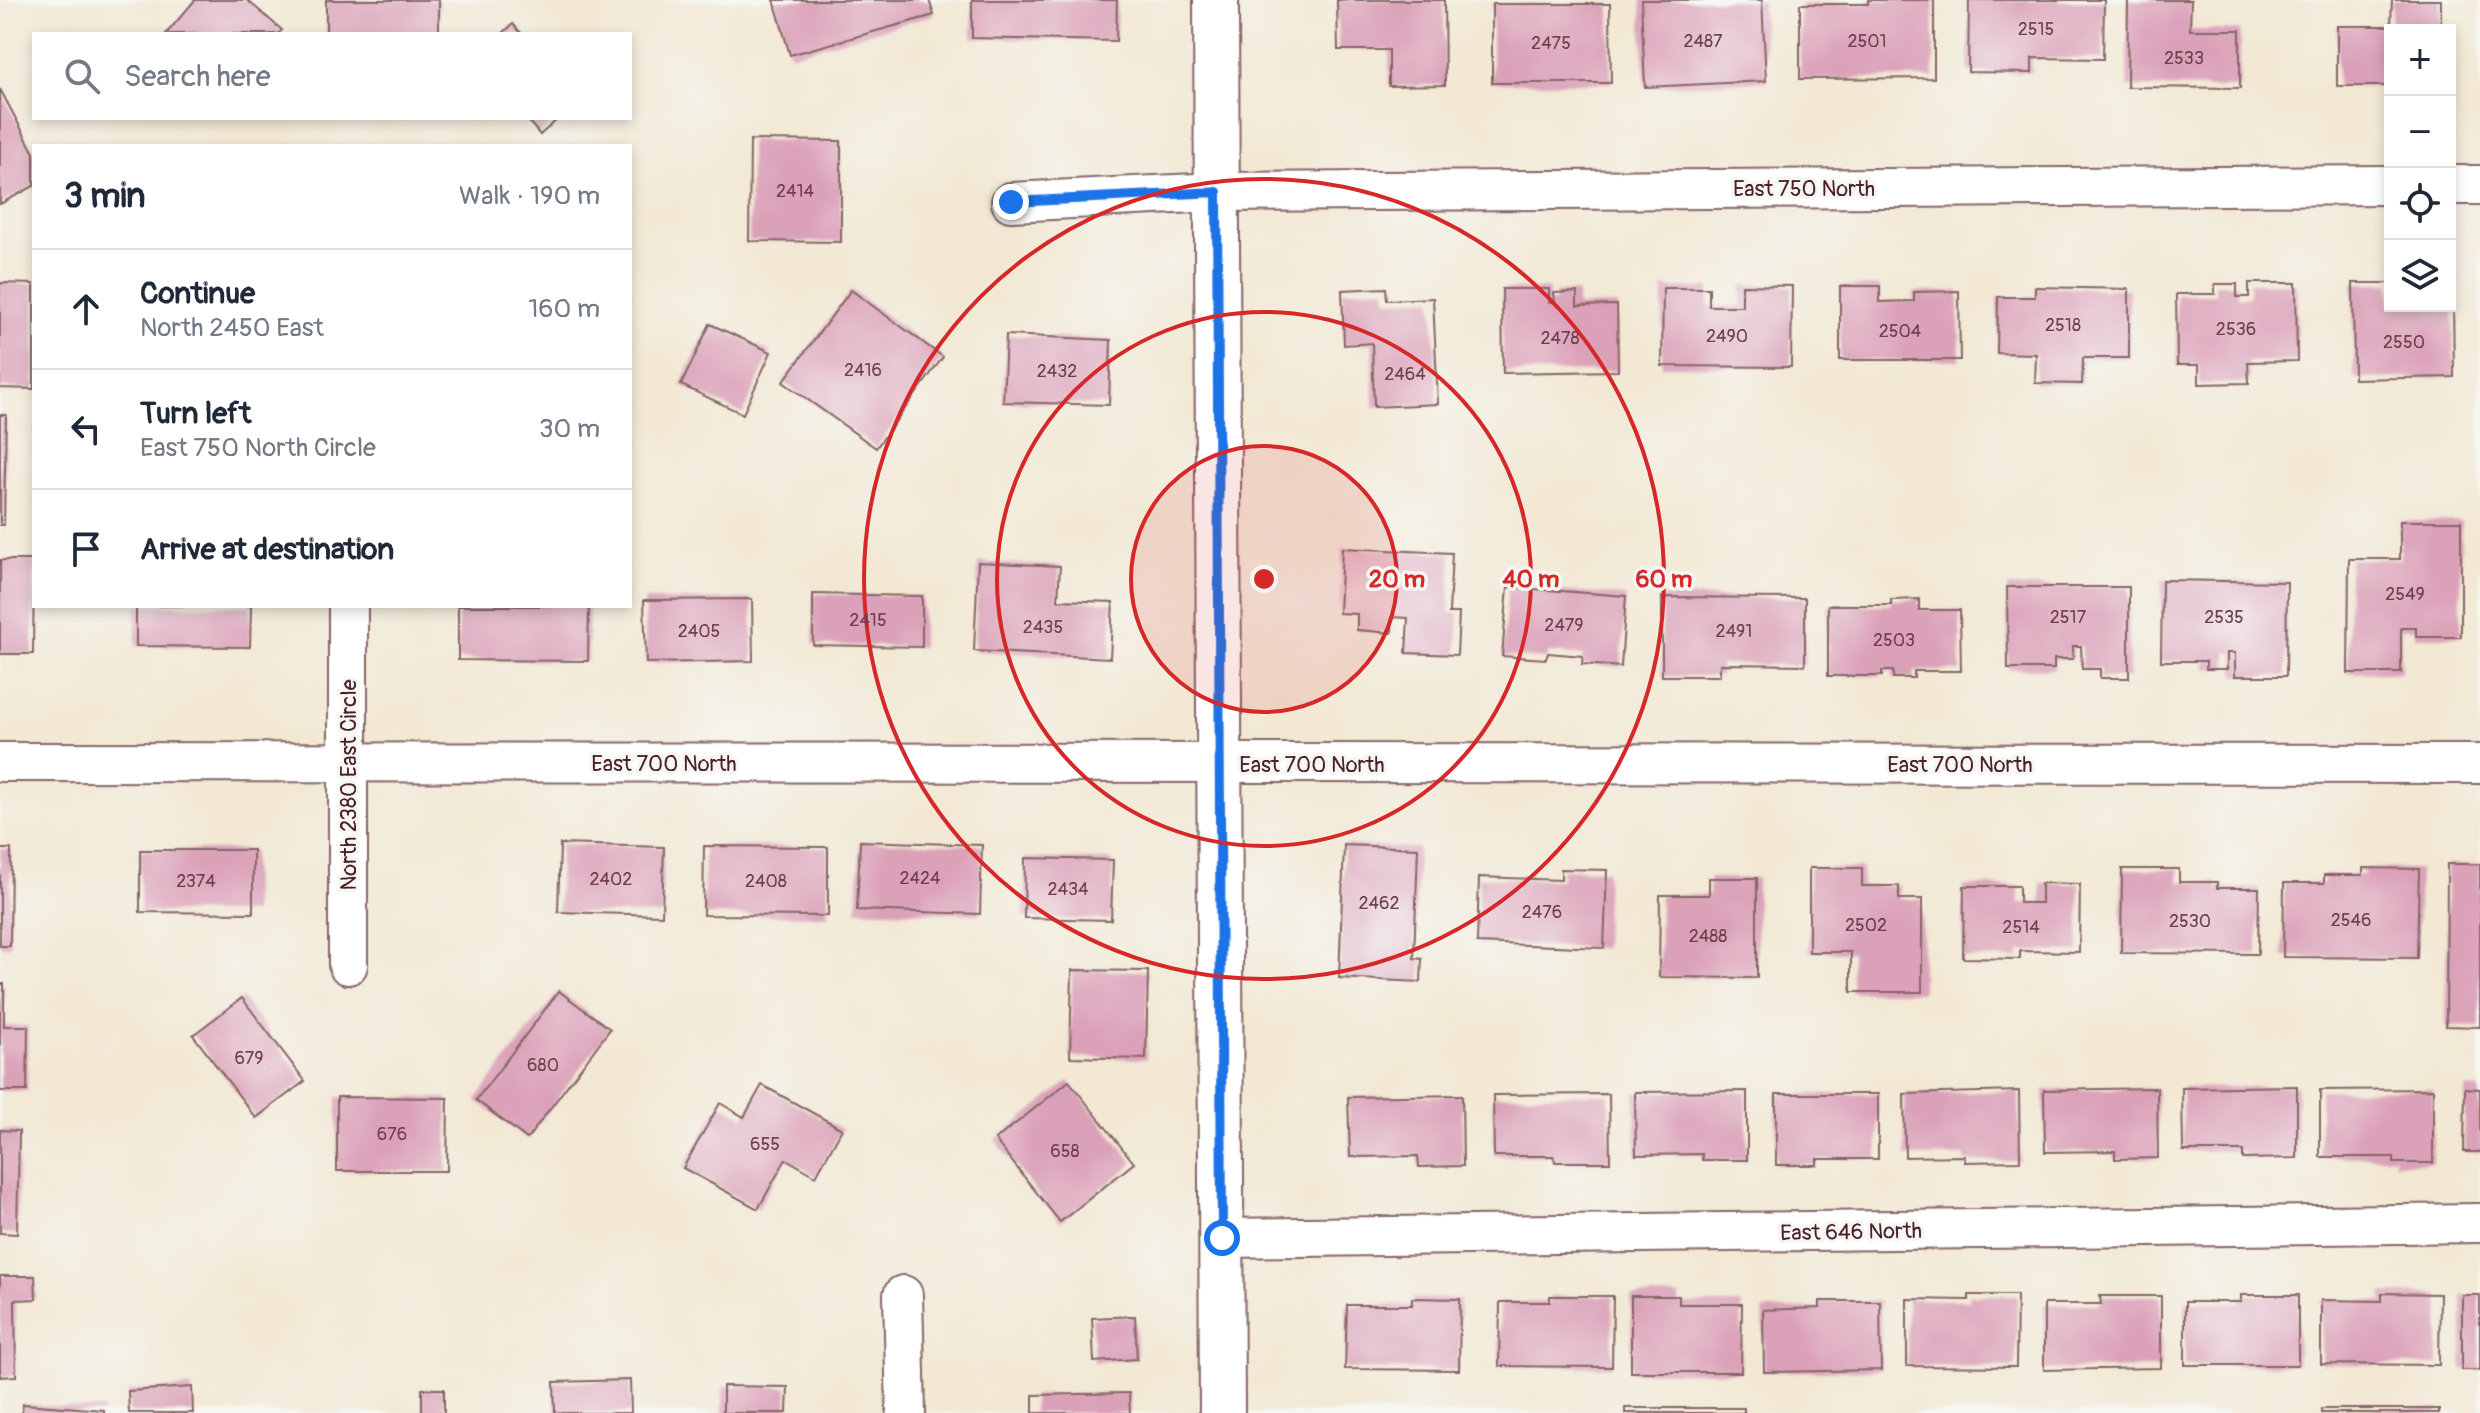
<!DOCTYPE html>
<meta charset="utf-8">
<style>
:root{--surface:#fff;--page:#f6f6f7;--text:#1f2937;--muted:#747a83;--line:#e0e1e3}
body{margin:0;font-family:Pangolin,sans-serif;background:var(--page);color:var(--text)}
.controls{position:absolute;right:24px;top:24px;display:grid;overflow:hidden;border-radius:0px;box-shadow:0 4px 12px #0003}
.controls button{width:72px;height:72px;display:grid;place-items:center;padding:0;border:0;border-bottom:2px solid var(--line);background:var(--surface);color:var(--text);font:40px sans-serif}
.stop{position:absolute;width:24px;height:24px;margin:-18px;border:6px solid #1a73e8;border-radius:50%;background:#fff}
.stop.end{background:#1a73e8;border-color:#fff;box-shadow:0 2px 8px #0008}
.list{margin:0;padding:0;list-style:none}
h2{display:flex;justify-content:space-between;align-items:center;height:104px;margin:0;padding:0 32px;font-size:34px}
h2 small{font-size:26px;font-weight:400;color:var(--muted)}
.list li{display:grid;grid-template-columns:52px 1fr auto;gap:24px;align-items:center;box-sizing:border-box;height:120px;padding:0 32px;border-top:2px solid var(--line)}
.list b{display:block;font-size:30px;white-space:nowrap}
.list p{margin:0;font-size:26px;white-space:nowrap;color:var(--muted)}
.list em{font-size:26px;font-style:normal;color:var(--muted)}
.icon{flex:none;width:44px;height:44px;fill:none;stroke:currentColor;stroke-width:2;stroke-linecap:round;stroke-linejoin:round}
.map{position:relative;flex:none;width:2480px;height:1413px;overflow:hidden}
.search{position:absolute;background:var(--surface);box-shadow:0 4px 12px #0003;left:32px;top:32px;width:600px;height:88px;display:flex;align-items:center;gap:20px;box-sizing:border-box;padding:0 28px;border-radius:0px;color:var(--muted);font-size:30px}
.panel{position:absolute;background:var(--surface);box-shadow:0 4px 12px #0003;left:32px;top:144px;width:600px;height:464px;border-radius:0px}
.map>svg:first-child{display:block}
.building{fill:#dba1b9}
.lines{fill:none;stroke-linecap:round;stroke-linejoin:round}
.street-casing{stroke:#856566;stroke-width:42}
.secondary-casing{stroke:#856566;stroke-width:48}
.street{stroke:#fff;stroke-width:38}
.secondary{stroke:#fff;stroke-width:44}
.route{stroke:#1a73e8;stroke-width:10}
.ring{fill:none;stroke:#d62828;stroke-width:4}
.labels{text-anchor:middle;stroke-width:7;stroke-linejoin:round;paint-order:stroke}
.number-label{font-size:18px;fill:#6e404e}
.street-label{font-size:22px;fill:#4a1f2b;stroke:#f6f6f2}
.centre{fill:#d62828;stroke:#f6f6f2;stroke-width:4}
.ring-label{font-size:24px;text-anchor:middle;font-weight:bold;fill:#d62828;stroke:#f6f6f2;stroke-width:7;stroke-linejoin:round;paint-order:stroke}
</style>
<div class="map">
<svg width="2480" height="1413" viewBox="0 0 2480 1413">
<rect width="100%" height="100%" fill="#f6f6f2"/>
<filter id="ink" filterUnits="userSpaceOnUse"><feTurbulence type="fractalNoise" baseFrequency=".0125" numOctaves="2"/><feDisplacementMap in="SourceGraphic" scale="16" xChannelSelector="R" yChannelSelector="G"/><feConvolveMatrix kernelMatrix="1 2 1 2 8 2 1 2 1" color-interpolation-filters="sRGB"/></filter>
<filter id="wash" filterUnits="userSpaceOnUse"><feTurbulence type="fractalNoise" baseFrequency=".006" numOctaves="4" result="noise"/><feDisplacementMap in="SourceGraphic" scale="32" xChannelSelector="R" yChannelSelector="G"/><feGaussianBlur stdDeviation="1.8" result="paint"/><feColorMatrix in="noise" values="0 0 0 0 0 0 0 0 0 0 0 0 0 0 0 0 0 1.4 0 .05"/><feComposite in="paint" operator="in"/></filter>
<g filter="url(#wash)">
<rect width="100%" height="100%" fill="#f2e8d4"/>
<g id="blocks">
<!-- building -->
<g class="building">
<path d="M195,0H247L282,30L278,34H166Z"/>
<rect x="326" y="0" width="113" height="34"/>
<path d="M774,0H929L934,15L790,55Z"/>
<path d="M972,0H1117L1116,41L972,38Z"/>
<path d="M1337,0H1444L1445,85L1389,86V50H1338Z"/>
<path d="M1641,0H1762L1766,81L1645,87Z"/>
<path d="M1868,0H1934V78L1800,79V4H1868Z"/>
<path d="M1969,0H2104L2103,59L2032,58V73L1968,72Z"/>
<path d="M2128,0H2191L2190,30H2240V88L2127,87Z"/>
<path d="M2392,0H2441V30H2390V86H2337V26H2391Z"/>
<path d="M1492,4H1610L1611,83H1492Z"/>
<path d="M513,24L522,34H502Z"/>
<path d="M0,89L34,153V186L0,204Z"/>
<path d="M526,118H559L540,135Z"/>
<path d="M750,140L841,141V242L749,241Z"/>
<path d="M0,283L34,284V389L0,388Z"/>
<path d="M2249,283H2296L2297,361L2248,362L2249,383L2199,384V365H2177L2176,294H2215V284H2237V297H2249Z"/>
<path d="M2353,283H2390V306H2450V297H2453L2454,377L2354,379Z"/>
<path d="M1742,285L1792,286L1791,367L1662,366L1663,288H1709V306H1742Z"/>
<path d="M1840,286H1880V302L1914,301V292L1959,291L1960,360H1840Z"/>
<path d="M2035,287L2129,289V358H2083L2082,384L2035,383L2036,354L1997,353L1998,297H2035Z"/>
<path d="M1386,288L1387,300L1433,298L1438,404L1374,407L1372,343L1344,345L1342,290Z"/>
<path d="M1502,289H1549V302H1555L1554,293L1577,292V306L1617,305L1618,371L1503,373Z"/>
<path d="M851,290L943,357L876,448L783,382Z"/>
<path d="M710,324L771,352L743,414L681,385Z"/>
<path d="M1006,335L1111,340L1109,405L1003,402Z"/>
<path d="M0,415H6L4,525H0Z"/>
<path d="M2400,521H2461V637H2416V628H2401V673H2348L2349,559H2400Z"/>
<path d="M1342,548L1452,553L1449,613H1459L1457,655L1406,653L1408,618L1392,617V633L1357,630V614L1339,613Z"/>
<path d="M0,560H34L33,654H0Z"/>
<path d="M978,562L1060,566L1058,600L1113,602L1110,658L974,651Z"/>
<path d="M2162,580L2287,582L2286,676H2235V653H2227V669H2206V661H2161Z"/>
<path d="M1508,587L1626,596L1621,667L1582,664L1583,656L1548,653L1546,659L1502,656Z"/>
<path d="M2007,587H2129V678H2100V669H2082L2081,646H2073V659H2054V669H2008Z"/>
<path d="M813,594L922,596V647L813,645Z"/>
<path d="M1662,597L1805,598V665L1720,664V676H1662Z"/>
<path d="M752,599L753,661L646,663L644,600Z"/>
<path d="M1919,599V610H1960L1961,671H1914V678H1893V671H1882V676H1828V605H1891V600Z"/>
<path d="M136,606H251L250,647L136,646Z"/>
<path d="M458,606H589L588,661L458,660Z"/>
<path d="M860,841L982,845L980,914L857,910Z"/>
<path d="M560,844L664,847L662,915L558,912Z"/>
<path d="M1344,845L1418,848L1414,958L1422,959L1421,982L1339,978Z"/>
<path d="M704,846L828,847V916L703,915Z"/>
<path d="M0,849H11L10,946H0Z"/>
<path d="M140,850H253V913L140,912Z"/>
<path d="M1025,858L1113,860L1111,920L1024,918Z"/>
<path d="M2447,864H2480V1027L2446,1026Z"/>
<path d="M1809,868H1862V886H1899V899H1922V992H1851V952H1809Z"/>
<path d="M2363,868L2419,869L2417,958L2283,957L2284,883H2324V875H2363Z"/>
<path d="M1561,869L1607,870L1604,948L1477,943L1479,877L1561,880Z"/>
<path d="M2122,869H2179V882H2217V888H2259L2258,954L2121,953Z"/>
<path d="M1709,878H1757V978L1659,977L1660,895H1709Z"/>
<path d="M2041,883L2080,884L2079,952L2020,951V959L1963,958L1964,886H2019V903H2041Z"/>
<path d="M1072,970L1148,971L1146,1059L1070,1057Z"/>
<path d="M0,984H4V1026H28L27,1091H0Z"/>
<path d="M559,991L610,1029L527,1139L476,1100Z"/>
<path d="M242,998L305,1081L256,1118L193,1035Z"/>
<path d="M1069,1081L1134,1163L1060,1222L995,1140Z"/>
<path d="M762,1085L842,1129L816,1176L786,1159L758,1209L683,1168L720,1103L744,1117Z"/>
<path d="M2297,1086V1158L2243,1159V1151H2183L2182,1088Z"/>
<path d="M2157,1088L2158,1158L2115,1159V1151L2045,1152L2044,1090Z"/>
<path d="M2465,1088L2480,1089V1152H2464Z"/>
<path d="M2433,1089V1163H2394V1157H2320V1090Z"/>
<path d="M1747,1091V1160H1702V1154L1636,1155L1635,1092Z"/>
<path d="M2019,1091L2020,1161L1965,1162V1156L1905,1157L1904,1094Z"/>
<path d="M1609,1094L1610,1162H1555L1554,1156H1494L1493,1095Z"/>
<path d="M1776,1094H1878V1159H1817V1165H1776Z"/>
<path d="M1462,1095L1463,1166L1419,1167L1418,1156L1350,1157L1348,1097Z"/>
<path d="M337,1097L448,1098L447,1171H337Z"/>
<path d="M0,1130L19,1131L17,1234L0,1233Z"/>
<path d="M0,1276H35L36,1299L15,1300L16,1376L0,1377Z"/>
<path d="M2382,1293L2440,1294L2439,1365L2321,1364V1300L2382,1301Z"/>
<path d="M1969,1295H2017L2016,1367L1907,1366V1299L1969,1300Z"/>
<path d="M2241,1295H2298V1365H2185V1302H2241Z"/>
<rect x="2462" y="1295" width="18" height="75"/>
<path d="M1550,1296H1613L1612,1367L1499,1366L1500,1302H1550Z"/>
<path d="M1631,1296H1679V1304H1742L1741,1372H1631Z"/>
<path d="M2100,1296H2161V1368L2044,1370V1304H2101Z"/>
<path d="M1412,1298L1460,1299L1459,1370L1345,1369L1347,1305H1412Z"/>
<path d="M1820,1301H1880L1881,1370L1764,1372L1763,1310L1820,1308Z"/>
<path d="M1135,1316L1137,1359L1094,1362L1092,1318Z"/>
<path d="M630,1380L631,1413H555L554,1382Z"/>
<path d="M723,1386L788,1387L787,1413H723Z"/>
<path d="M192,1387L193,1413H129L128,1391Z"/>
<rect x="422" y="1389" width="22" height="24"/>
<path d="M1129,1393L1130,1413H1033V1395Z"/>
<path d="M23,1404L104,1410V1413H22Z"/>
<rect x="1625" y="1408" width="119" height="5"/>
<rect x="2321" y="1409" width="118" height="4"/>
</g>
</g>
</g>
<g filter="url(#ink)">
<use href="#blocks" fill-opacity="0" stroke="#856566" stroke-width="2"/>
<g class="lines">
<defs>
<g id="street">
<path d="M2450,185H2480"/>
<path d="M1011,202L1217,192L2390,185"/>
<path d="M348,606V965"/>
<path d="M0,762L2480,764"/>
<path d="M1222,1238L2480,1223"/>
<path d="M903,1295L906,1413"/>
</g>
<path id="secondary" d="M1216,0L1222,1413"/>
</defs>
<!-- street casing -->
<use href="#street" class="street-casing"/>
<!-- secondary casing -->
<use href="#secondary" class="secondary-casing"/>
<!-- street -->
<use href="#street" class="street"/>
<!-- secondary -->
<use href="#secondary" class="secondary"/>
</g>
</g>
<g class="lines" filter="url(#ink)">
<!-- route -->
<path class="route" d="M1011,202L1217,192L1222,1238"/>
</g>
<!-- distance rings -->
<circle cx="1264" cy="579" r="133" fill="#d62828" fill-opacity=".12"/>
<g class="ring">
<circle cx="1264" cy="579" r="133"/>
<circle cx="1264" cy="579" r="267"/>
<circle cx="1264" cy="579" r="400"/>
</g>
<g class="labels">
<!-- number labels -->
<g class="number-label">
<text x="2036" y="35">2515</text>
<text x="1703" y="47">2487</text>
<text x="1867" y="47">2501</text>
<text x="1551" y="49">2475</text>
<text x="2184" y="64">2533</text>
<text x="795" y="197">2414</text>
<text x="2063" y="331">2518</text>
<text x="2236" y="335">2536</text>
<text x="1900" y="337">2504</text>
<text x="1727" y="342">2490</text>
<text x="1560" y="344">2478</text>
<text x="2404" y="348">2550</text>
<text x="863" y="376">2416</text>
<text x="1057" y="377">2432</text>
<text x="1405" y="380">2464</text>
<text x="2405" y="600">2549</text>
<text x="2068" y="623">2517</text>
<text x="2224" y="623">2535</text>
<text x="868" y="626">2415</text>
<text x="1564" y="631">2479</text>
<text x="1043" y="633">2435</text>
<text x="699" y="637">2405</text>
<text x="1734" y="637">2491</text>
<text x="1894" y="646">2503</text>
<text x="920" y="884">2424</text>
<text x="611" y="885">2402</text>
<text x="196" y="887">2374</text>
<text x="766" y="887">2408</text>
<text x="1068" y="895">2434</text>
<text x="1379" y="909">2462</text>
<text x="1542" y="918">2476</text>
<text x="2351" y="926">2546</text>
<text x="2190" y="927">2530</text>
<text x="1866" y="931">2502</text>
<text x="2021" y="933">2514</text>
<text x="1708" y="942">2488</text>
<text x="249" y="1064">679</text>
<text x="543" y="1071">680</text>
<text x="392" y="1140">676</text>
<text x="765" y="1150">655</text>
<text x="1065" y="1157">658</text>
</g>
<!-- street labels -->
<g class="street-label">
<text x="1804" y="196">East 750 North</text>
<text x="664" y="771">East 700 North</text>
<text x="1312" y="772">East 700 North</text>
<text x="1960" y="772">East 700 North</text>
<text transform="translate(348 785) rotate(-90)" y="8">North 2380 East Circle</text>
<text transform="translate(1851 1231) rotate(-1)" y="8">East 646 North</text>
</g>
</g>
<circle cx="1264" cy="579" r="12" class="centre"/>
<g class="ring-label">
<text x="1397" y="587">20 m</text>
<text x="1531" y="587">40 m</text>
<text x="1664" y="587">60 m</text>
</g>
</svg>
<div class="controls">
<button>+</button>
<button>−</button>
<button><svg class="icon" aria-label="locate" viewBox="0 0 24 24"><circle cx="12" cy="12" r="6"/><path d="M12 2v4M12 18v4M2 12h4M18 12h4"/></svg></button>
<button><svg class="icon" aria-label="layers" viewBox="0 0 24 24"><path d="M12 4l9 5-9 5-9-5zM3 14l9 5 9-5"/></svg></button>
</div>
<div class="stop" style="left:1222px;top:1238px"></div>
<div class="stop end" style="left:1011px;top:202px"></div>
<div class="search"><svg class="icon" aria-label="search" viewBox="0 0 24 24"><circle cx="10" cy="10" r="6"/><path d="M15 15l6 6"/></svg>Search here</div>
<section class="panel">
<h2>3 min<small>Walk · 190 m</small></h2>
<ul class="list">
<li><svg class="icon" aria-label="ahead" viewBox="0 0 24 24"><path d="M12 20V5M6 11l6-6 6 6"/></svg><div><b>Continue</b><p>North 2450 East</p></div><em>160 m</em></li>
<li><svg class="icon" aria-label="left" viewBox="0 0 24 24"><path d="M17 20v-9H6M10 6l-5 5 5 5"/></svg><div><b>Turn left</b><p>East 750 North Circle</p></div><em>30 m</em></li>
<li><svg class="icon" aria-label="arrive" viewBox="0 0 24 24"><path d="M6 21V4h12l-3 4 3 4H6"/></svg><div><b>Arrive at destination</b></div></li>
</ul>
</section>
</div>
